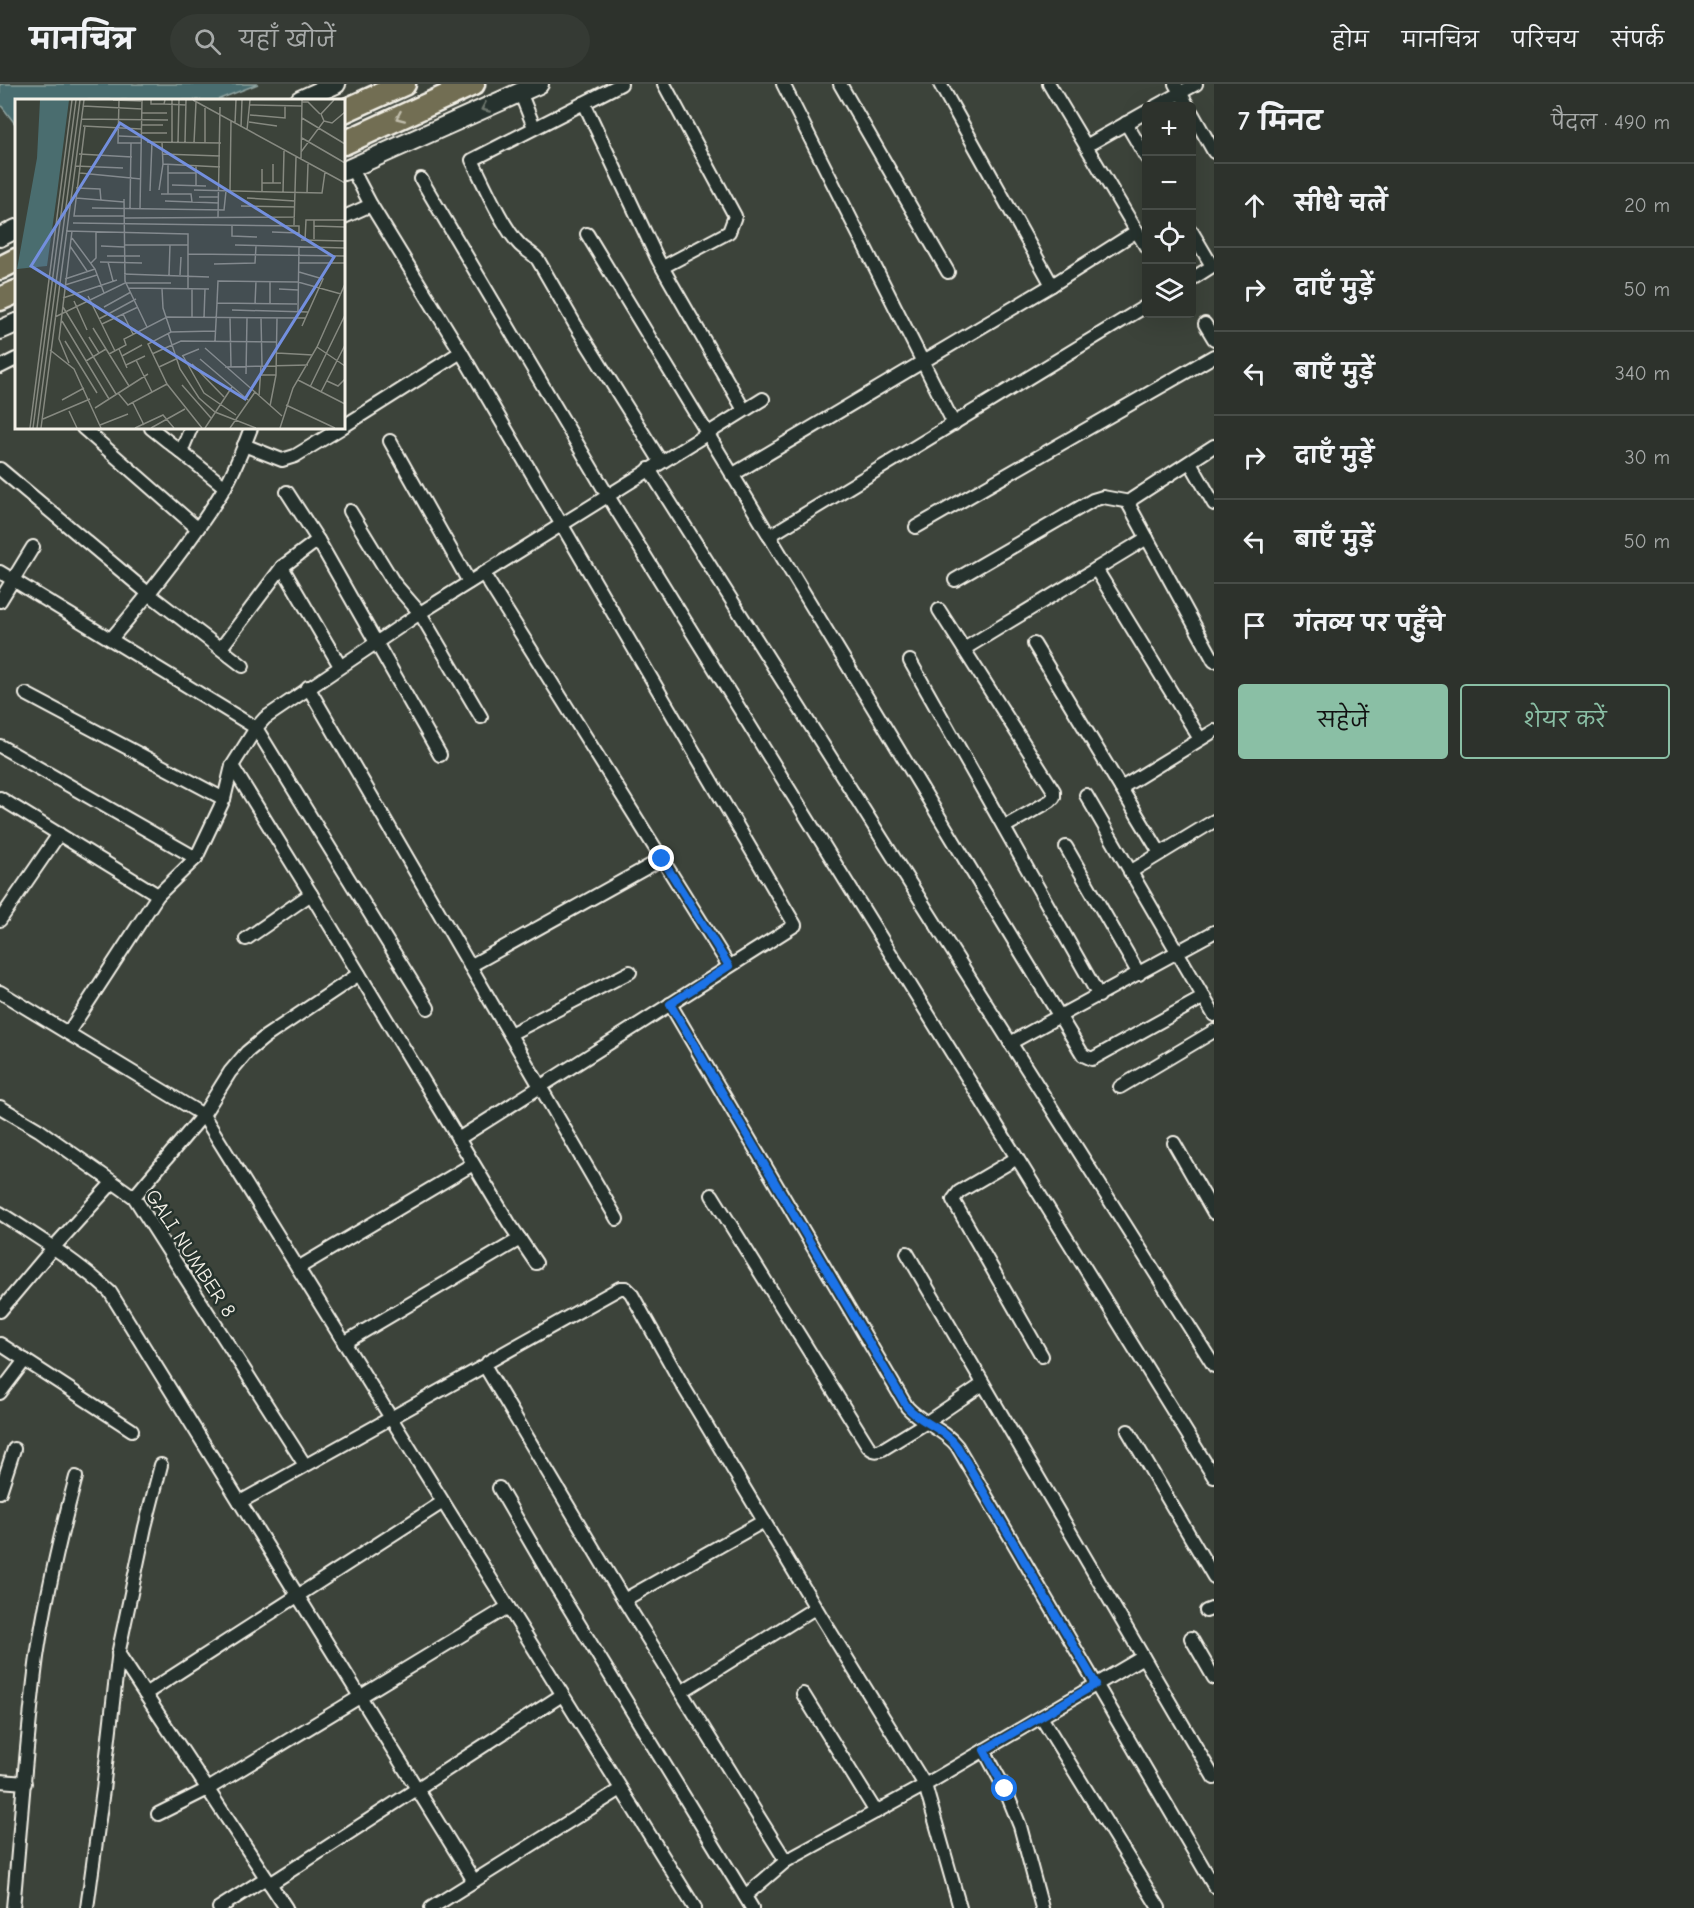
<!DOCTYPE html>
<html lang="hi">
<meta charset="utf-8">
<style>
:root{--surface:#2d322c;--page:#353a34;--text:#f1f3f6;--muted:#a7aaa9;--line:#484d48;--accent:#8abfa5}
body{margin:0;font-family:"Comic Neue","Playpen Sans Deva",sans-serif;background:var(--page);color:var(--text)}
.controls{position:absolute;right:18px;top:18px;display:grid;overflow:hidden;border-radius:6px;box-shadow:0 6px 24px #0002}
.controls button{width:54px;height:54px;display:grid;place-items:center;padding:0;border:0;border-bottom:2px solid var(--line);background:var(--surface);color:var(--text);font:30px sans-serif}
.stop{position:absolute;width:18px;height:18px;margin:-14px;border:4px solid #1a73e8;border-radius:50%;background:#fff}
.stop.end{background:#1a73e8;border-color:#fff;box-shadow:0 2px 6px #0008}
.list{margin:0;padding:0;list-style:none}
h2{display:flex;justify-content:space-between;align-items:center;height:78px;margin:0;padding:0 24px;font-size:26px}
h2 small{font-size:20px;font-weight:400;color:var(--muted)}
.list li{display:grid;grid-template-columns:39px 1fr auto;gap:18px;align-items:center;box-sizing:border-box;height:84px;padding:0 24px;border-top:2px solid var(--line)}
.list b{display:block;font-size:22px;white-space:nowrap}
.list em{font-size:20px;font-style:normal;color:var(--muted)}
.actions{display:flex;gap:12px;padding:18px 24px}
.actions a{flex:1;padding:14px 0;border:2px solid var(--accent);border-radius:6px;text-align:center;font-size:21px;color:var(--accent)}
.actions .main{background:var(--accent);color:#111}
.icon{flex:none;width:33px;height:33px;fill:none;stroke:currentColor;stroke-width:2;stroke-linecap:round;stroke-linejoin:round}
.map{position:relative;flex:none;width:1214px;height:1824px;overflow:hidden}
header{display:flex;align-items:center;gap:36px;box-sizing:border-box;height:84px;padding:0 30px;background:var(--surface);border-bottom:2px solid var(--line)}
header strong{font-size:28px}
nav{display:flex;gap:33px;margin-inline-start:auto;font-size:21px}
.search{width:420px;height:54px;background:var(--page);display:flex;align-items:center;gap:15px;box-sizing:border-box;padding:0 21px;border-radius:33px;color:var(--muted);font-size:22px}
main{display:flex}
aside{flex:1;background:var(--surface)}
.map>svg:first-child{display:block}
.water{fill:#4a6d6f;stroke:#8ea29f;stroke-width:1.5}
.lines{fill:none;stroke-linecap:round;stroke-linejoin:round}
.street-casing{stroke:#f4f1e8;stroke-width:16}
.secondary-casing{stroke:#f4f1e8;stroke-width:22}
.highway-casing{stroke:#f4f1e8;stroke-width:27}
.street{stroke:#26332d;stroke-width:12}
.secondary{stroke:#26332d;stroke-width:18}
.highway{stroke:#726e52;stroke-width:22}
.oneway{stroke:#6e766e}
.oneway2{stroke:#c0bdac}
.route{stroke:#1a73e8;stroke-width:8}
.labels{text-anchor:middle;stroke-width:5;stroke-linejoin:round;paint-order:stroke}
.street-label{font-size:20px;fill:#f4f1e8;stroke:#26332d}
.inset-road{fill:none;stroke:#868980;stroke-width:1.5}
.view{fill:#738fde;fill-opacity:0.15;stroke:#738fde;stroke-width:3}
.inset-edge{fill:none;stroke:#f4f1e8;stroke-width:3}
</style>
<header>
<strong>मानचित्र</strong>
<div class="search"><svg class="icon" aria-label="search" viewBox="0 0 24 24"><circle cx="10" cy="10" r="6"/><path d="M15 15l6 6"/></svg>यहाँ खोजें</div>
<nav><a>होम</a><a>मानचित्र</a><a>परिचय</a><a>संपर्क</a></nav>
</header>
<main>
<div class="map">
<svg width="1214" height="1824" viewBox="0 0 1214 1824">
<rect width="100%" height="100%" fill="#3c433a"/>
<filter id="ink" filterUnits="userSpaceOnUse"><feTurbulence type="fractalNoise" baseFrequency=".0167" numOctaves="2"/><feDisplacementMap in="SourceGraphic" scale="12" xChannelSelector="R" yChannelSelector="G"/><feConvolveMatrix kernelMatrix="1 2 1 2 8 2 1 2 1" color-interpolation-filters="sRGB"/></filter>
<g filter="url(#ink)">
<!-- water -->
<path class="water" d="M0,0H258L217,16H16V41L0,20Z"/>
<g class="lines">
<defs>
<g id="street">
<path d="M621,0L472,76C483,98 503,144 520,161C526,167 533,169 538,176L576,242L661,378"/>
<path d="M783,0L954,340"/>
<path d="M840,0L948,188"/>
<path d="M940,0L1052,201"/>
<path d="M1049,0L1086,62"/>
<path d="M1175,0L1188,22"/>
<path d="M520,8L534,43"/>
<path d="M584,19L658,176L744,326"/>
<path d="M1156,22L1196,0"/>
<path d="M1146,28L1086,62L1146,163"/>
<path d="M1192,29L1214,68"/>
<path d="M1126,39L1146,73"/>
<path d="M351,83L371,121L461,268L795,841L458,1055"/>
<path d="M421,95L608,412L1214,1393"/>
<path d="M344,133L371,121"/>
<path d="M1192,148L1212,182"/>
<path d="M587,150L1083,971L1092,975L1204,913"/>
<path d="M663,183L729,148L735,132L664,0"/>
<path d="M1192,195L1214,181"/>
<path d="M1205,240L1214,255"/>
<path d="M0,283L16,275"/>
<path d="M344,342L461,268"/>
<path d="M83,344L197,444"/>
<path d="M151,344L225,403"/>
<path d="M390,357L469,498"/>
<path d="M244,361L282,376L295,372L341,344"/>
<path d="M1214,362L1132,415L1129,421L1214,577"/>
<path d="M181,368L191,344"/>
<path d="M1190,378L1214,420"/>
<path d="M0,385L149,510L243,582"/>
<path d="M649,385L1214,1282"/>
<path d="M732,391L1052,201L1137,147"/>
<path d="M287,408L318,456L440,671"/>
<path d="M350,427L394,499L420,529L481,633"/>
<path d="M916,443L1214,272"/>
<path d="M769,452L1146,222"/>
<path d="M282,483L340,582"/>
<path d="M1096,485L1200,655"/>
<path d="M0,488L256,644L428,924"/>
<path d="M483,489L729,882"/>
<path d="M955,496L1093,416L1103,413L1130,418"/>
<path d="M0,517L33,463"/>
<path d="M939,526L1054,707V713L1050,717L1004,743"/>
<path d="M111,555C151,508 193,456 225,403C236,384 243,364 251,344"/>
<path d="M1034,560L1160,769"/>
<path d="M221,564L282,483L318,456"/>
<path d="M964,565L1147,454"/>
<path d="M910,577L1099,912"/>
<path d="M308,603L617,1135"/>
<path d="M26,610L224,715"/>
<path d="M0,662L196,774"/>
<path d="M232,682L311,810L509,1139L536,1179"/>
<path d="M1121,704L1214,647"/>
<path d="M1086,711L1214,931"/>
<path d="M0,714L158,811"/>
<path d="M1066,763L1139,890"/>
<path d="M1130,788L1214,737"/>
<path d="M0,836L59,750"/>
<path d="M246,855L311,810"/>
<path d="M470,882L662,775"/>
<path d="M0,908L203,1031L695,1824"/>
<path d="M670,920L907,1323C921,1339 944,1345 957,1362L1214,1802"/>
<path d="M68,949L158,811L196,774L224,715L232,682L256,644L265,634L420,529L763,315"/>
<path d="M510,950L630,888"/>
<path d="M1010,959L1214,848"/>
<path d="M1120,1003L1214,947"/>
<path d="M0,1023L39,1046L134,1113L305,1381"/>
<path d="M1174,1059L1214,1129"/>
<path d="M1017,1074L959,1108L953,1116L1042,1272"/>
<path d="M712,1111L868,1362C873,1367 876,1368 883,1365L927,1338L983,1300"/>
<path d="M134,1113L203,1031L230,988L247,968L265,953L359,890"/>
<path d="M0,1129C37,1153 77,1177 110,1208L474,1797"/>
<path d="M907,1169L1214,1694"/>
<path d="M298,1184L473,1080"/>
<path d="M0,1227L53,1164L112,1099"/>
<path d="M344,1259L520,1155"/>
<path d="M0,1260L132,1346"/>
<path d="M0,1309L25,1276"/>
<path d="M1128,1347L1214,1493"/>
<path d="M499,1404L557,1504L752,1824"/>
<path d="M0,1408L14,1365"/>
<path d="M240,1418L486,1281"/>
<path d="M624,1516L764,1437"/>
<path d="M1206,1527L1214,1524"/>
<path d="M1191,1554L1214,1594"/>
<path d="M118,1569L286,1824"/>
<path d="M681,1608L815,1524"/>
<path d="M145,1610L443,1418"/>
<path d="M803,1610L876,1728"/>
<path d="M1041,1633L1159,1824"/>
<path d="M984,1666L1005,1705L1020,1742L1042,1824"/>
<path d="M0,1697L25,1699"/>
<path d="M158,1730L208,1705L508,1523"/>
<path d="M786,1777L624,1516L486,1284L488,1278L620,1204H626L631,1209L683,1302L822,1534L925,1701L960,1824"/>
<path d="M270,1800L562,1611"/>
<path d="M745,1812L786,1777L925,1701L1143,1573"/>
<path d="M13,1824C21,1740 26,1656 37,1573C46,1512 60,1452 76,1393"/>
<path d="M87,1824L103,1706L119,1566L145,1443L161,1381"/>
<path d="M219,1824L266,1794"/>
<path d="M431,1824L621,1705"/>
</g>
<g id="secondary">
<path d="M300,16L336,0"/>
<path d="M344,87L539,0"/>
<path d="M0,153L16,145"/>
<path d="M0,246L16,239"/>
</g>
<g id="highway">
<path d="M344,27L404,0"/>
<path d="M344,59L473,0"/>
<path d="M0,184L16,176"/>
<path d="M0,215L16,208"/>
</g>
</defs>
<!-- street casing -->
<use href="#street" class="street-casing"/>
<!-- secondary casing -->
<use href="#secondary" class="secondary-casing"/>
<!-- highway casing -->
<use href="#highway" class="highway-casing"/>
<!-- street -->
<use href="#street" class="street"/>
<!-- secondary -->
<use href="#secondary" class="secondary"/>
<!-- highway -->
<use href="#highway" class="highway"/>
</g>
<!-- one-way arrows -->
<defs><path id="oneway-chevron" d="M-2-3.5L2.5 0L-2 3.5" fill="none" stroke-width="1.6" stroke-linecap="round" stroke-linejoin="round" transform="scale(1.5)"/></defs>
<use class="oneway" href="#oneway-chevron" transform="translate(485 24) rotate(156)"/>
<use class="oneway2" href="#oneway-chevron" transform="translate(400 33) rotate(156)"/>
</g>
<g class="lines" filter="url(#ink)">
<!-- route -->
<path class="route" d="M662,775L729,882L670,920L907,1323C921,1339 944,1344 957,1362L1096,1600L984,1666L1005,1705"/>
</g>
<g class="labels">
<!-- street labels -->
<g class="street-label">
<text transform="translate(191 1169) rotate(57)" y="7">GALI NUMBER 8</text>
</g>
</g>
<!-- overview -->
<g transform="translate(15 15)">
<rect width="330" height="330" fill="#3c433a"/>
<path d="M25,1H54L42,95L32,167L2,170L22,59Z" fill="#4a6d6f"/>
<path class="inset-road" d="M98,1L126,2M104,1L103,44H126M136,1V5H149L150,1M157,1V43M178,1L330,84M287,3H293L305,15M149,5L171,6M235,6L287,7M68,7L127,10M127,14H152M235,16L270,19V7M287,19L330,45M66,20L153,21M309,22L317,24L330,13M234,23L262,27M220,24L221,1M126,26H148M68,27L126,30M70,27L59,117H109M226,28L227,1M232,31L235,1M127,34H152M104,37L126,38M287,39L330,64M132,43L206,44M147,43L148,65L205,68M163,43L164,1M170,43L171,1M179,44L181,3M190,44V7M286,53L309,22L306,15L319,1M64,55L117,58M147,55L205,57M286,61L287,1M60,67L108,69M65,74L126,80M153,74H181M247,84H266M258,84V65M157,86L191,87M181,86V67M61,89L85,90L86,102M144,91L148,65M179,91L307,94L310,73M135,92L137,43M215,92L216,22M247,93V70M268,93L269,52M292,94L293,65M146,95H176L177,103M153,95V65M184,98H204M61,99L109,103M232,99L280,102M109,100L110,182L132,228M150,102L204,104M226,107L280,108M77,109L209,111L211,92M115,109L116,44M125,110L127,1M203,118L205,8M109,119L280,118M58,124L284,127V137M217,126V137L242,138M279,126L281,58M299,127L330,128M51,132L173,135V190M257,133L284,134M57,139L80,170L89,194M299,140V121M286,141L330,142M290,141L291,121H330M109,146H173M220,146L330,149M55,147L72,172M86,147L109,148M173,155L330,157M92,157H125M85,163L127,164M93,163L98,182M76,164L81,159V133M284,164H330M199,165L240,164L241,147M284,173L308,180L287,227M109,175L194,178M154,176L155,146M165,176L166,158M50,180L80,170M255,183V205M50,186L82,176M113,189L194,190M147,190L148,209L156,233M264,190L283,191M73,197L100,252M48,199L102,181M59,202L72,231M240,205L241,182M282,205L202,204L203,182L283,183L326,195M48,208L101,295M89,208L116,193M217,211L293,213M283,212L284,148M108,215L118,235M40,218L110,184H156M177,219V190M189,219L190,190M215,219L216,268M246,219L247,267M84,220L121,200M47,222L94,300M87,225L123,208M78,229L114,287M153,234L165,270L184,299L200,313L241,329M74,238L84,254M50,242L82,294M200,242L202,204M302,248L330,267M190,249L240,293L215,329M104,250L112,269M35,251L59,270L86,329M262,254L298,256M94,255L111,246L109,240L152,218L290,219M137,255L166,242L262,243M107,257L127,246M167,257L184,250M168,257L189,294L221,316M185,260L233,301M121,261L137,293M71,262L91,250M54,264L44,240L57,132M177,265L209,298M111,266L130,257M144,268L161,260M210,268L293,266M231,275L232,219M246,276H261L262,219M283,281L330,305M312,282L323,287L330,280M167,286L196,319M295,288L330,216M240,293L267,317M306,293L330,246M103,294L113,306L152,285M244,297L246,267M47,301L69,289M118,304L129,326M271,306L320,329M255,307L261,276M80,309L133,275M54,312L62,329M28,320L75,300M85,326L113,315M15,329L57,1M18,329L61,1M22,329L65,1M26,329L69,1M120,329L148,316L159,329M136,329L170,310M187,329L152,285L133,245L156,233L200,232M190,329L217,288M265,329L278,289L302,248L330,185"/>
<path class="view" d="M105,24L319,158L230,300L16,167Z"/>
<rect width="330" height="330" class="inset-edge"/>
</g>
</svg>
<div class="controls">
<button>+</button>
<button>−</button>
<button><svg class="icon" aria-label="locate" viewBox="0 0 24 24"><circle cx="12" cy="12" r="6"/><path d="M12 2v4M12 18v4M2 12h4M18 12h4"/></svg></button>
<button><svg class="icon" aria-label="layers" viewBox="0 0 24 24"><path d="M12 4l9 5-9 5-9-5zM3 14l9 5 9-5"/></svg></button>
</div>
<div class="stop" style="left:1005px;top:1705px"></div>
<div class="stop end" style="left:662px;top:775px"></div>
</div>
<aside>
<h2>7 मिनट<small>पैदल · 490 m</small></h2>
<ul class="list">
<li><svg class="icon" aria-label="ahead" viewBox="0 0 24 24"><path d="M12 20V5M6 11l6-6 6 6"/></svg><div><b>सीधे चलें</b></div><em>20 m</em></li>
<li><svg class="icon" aria-label="right" viewBox="0 0 24 24"><path d="M7 20v-9h11M14 6l5 5-5 5"/></svg><div><b>दाएँ मुड़ें</b></div><em>50 m</em></li>
<li><svg class="icon" aria-label="left" viewBox="0 0 24 24"><path d="M17 20v-9H6M10 6l-5 5 5 5"/></svg><div><b>बाएँ मुड़ें</b></div><em>340 m</em></li>
<li><svg class="icon" aria-label="right" viewBox="0 0 24 24"><path d="M7 20v-9h11M14 6l5 5-5 5"/></svg><div><b>दाएँ मुड़ें</b></div><em>30 m</em></li>
<li><svg class="icon" aria-label="left" viewBox="0 0 24 24"><path d="M17 20v-9H6M10 6l-5 5 5 5"/></svg><div><b>बाएँ मुड़ें</b></div><em>50 m</em></li>
<li><svg class="icon" aria-label="arrive" viewBox="0 0 24 24"><path d="M6 21V4h12l-3 4 3 4H6"/></svg><div><b>गंतव्य पर पहुँचे</b></div></li>
</ul>
<div class="actions"><a class="main">सहेजें</a><a>शेयर करें</a></div>
</aside>
</main>
